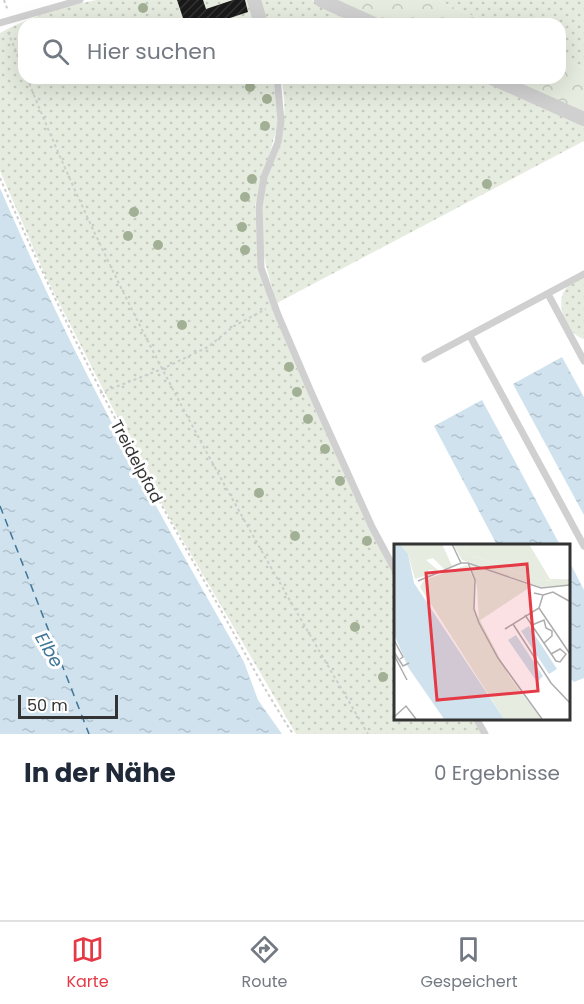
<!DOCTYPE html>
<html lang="de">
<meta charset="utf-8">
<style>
:root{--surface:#fff;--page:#f2f2f3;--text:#1f2937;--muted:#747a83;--line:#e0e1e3;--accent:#e63946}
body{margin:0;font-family:Poppins,sans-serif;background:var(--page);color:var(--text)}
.scale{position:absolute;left:18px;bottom:15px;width:100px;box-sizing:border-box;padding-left:6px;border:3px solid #333;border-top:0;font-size:16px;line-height:21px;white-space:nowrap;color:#333;-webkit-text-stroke:4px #fff;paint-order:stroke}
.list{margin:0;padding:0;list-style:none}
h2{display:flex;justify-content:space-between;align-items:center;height:78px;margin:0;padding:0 24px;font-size:26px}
h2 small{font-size:20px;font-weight:400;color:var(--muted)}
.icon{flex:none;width:33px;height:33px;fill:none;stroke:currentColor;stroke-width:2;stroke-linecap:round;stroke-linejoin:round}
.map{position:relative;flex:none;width:584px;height:734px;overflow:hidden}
.search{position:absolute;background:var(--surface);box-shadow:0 6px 24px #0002;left:18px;right:18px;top:18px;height:66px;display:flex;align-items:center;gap:15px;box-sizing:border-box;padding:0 21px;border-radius:18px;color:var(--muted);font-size:22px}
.sheet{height:186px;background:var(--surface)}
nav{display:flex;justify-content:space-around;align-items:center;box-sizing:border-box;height:84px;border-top:2px solid var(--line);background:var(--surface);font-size:16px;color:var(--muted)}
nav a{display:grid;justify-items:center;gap:3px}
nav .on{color:var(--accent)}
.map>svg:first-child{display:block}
.grass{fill:url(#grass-dots)}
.forest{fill:url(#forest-crowns)}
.water{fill:url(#water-ripples)}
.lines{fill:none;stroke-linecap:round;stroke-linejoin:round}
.ferry{stroke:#3f7597;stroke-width:1.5;stroke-dasharray:8 6;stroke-linecap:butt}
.building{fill:url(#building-hatch)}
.path{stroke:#cdcdcd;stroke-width:2;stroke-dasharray:3 3;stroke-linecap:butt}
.service{stroke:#d0d0d0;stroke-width:7}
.minor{stroke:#d0d0d0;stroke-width:14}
.tree{fill:#a2b095}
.labels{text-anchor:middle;stroke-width:6;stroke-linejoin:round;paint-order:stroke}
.street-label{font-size:16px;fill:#333;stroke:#fff}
.water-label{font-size:18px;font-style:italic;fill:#3f7597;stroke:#fff}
.inset-river{fill:none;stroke:#cfe2ee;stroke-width:3}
.inset-road{fill:none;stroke:#adadad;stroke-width:1.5}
.view{fill:#e63946;fill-opacity:0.15;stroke:#e63946;stroke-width:3}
.inset-edge{fill:none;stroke:#333;stroke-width:3}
</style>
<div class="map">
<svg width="584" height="734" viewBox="0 0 584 734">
<defs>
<pattern id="grass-dots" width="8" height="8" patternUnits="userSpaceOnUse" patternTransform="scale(1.5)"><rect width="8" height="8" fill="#e6ecdf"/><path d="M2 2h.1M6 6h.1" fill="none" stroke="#c6cbc0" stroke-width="1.8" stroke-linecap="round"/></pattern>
<pattern id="forest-crowns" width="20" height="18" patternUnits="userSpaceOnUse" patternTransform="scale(1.5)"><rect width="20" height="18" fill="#e6ecdf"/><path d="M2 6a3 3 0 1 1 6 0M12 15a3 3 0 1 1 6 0" fill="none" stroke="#c6cbc0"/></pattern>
<pattern id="water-ripples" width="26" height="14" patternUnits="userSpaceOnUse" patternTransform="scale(1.5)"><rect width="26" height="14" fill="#cfe2ee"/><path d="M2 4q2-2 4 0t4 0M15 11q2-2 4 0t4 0" fill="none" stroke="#b2c2cd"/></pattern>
<pattern id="building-hatch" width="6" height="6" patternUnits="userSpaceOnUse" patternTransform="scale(1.5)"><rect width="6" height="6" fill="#1a1a1a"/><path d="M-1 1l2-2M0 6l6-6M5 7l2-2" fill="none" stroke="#333"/></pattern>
</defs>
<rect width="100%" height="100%" fill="#fff"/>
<!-- grass -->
<g class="grass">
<path d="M96,0H248L256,24H24V78H273L279,120L255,206L259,269L275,317L308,394L369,528L395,576V718H472L481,734H296L160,501L46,277L0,171V33C31,16 62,7 96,0Z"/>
<path d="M259,0H312L365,24H266Z"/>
<path d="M438,0H584V68L560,57V24H490Z"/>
<path d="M281,78H483L584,124V141L277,303C267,273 258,241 261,208C267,159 294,133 281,78Z"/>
<path d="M584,278V339C567,335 553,302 567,287C571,283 579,281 584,278Z"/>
</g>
<!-- forest -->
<g class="forest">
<path d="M333,0H438L490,24H385Z"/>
<path d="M560,57L584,68V114L503,78H560Z"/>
</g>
<!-- water -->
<g class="water">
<path d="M0,188C70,352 155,508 244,662L258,700L282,734H0Z"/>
<path d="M562,357L584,397V515L513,384Z"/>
<path d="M482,400L560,545H497L434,426Z"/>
<path d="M568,559L584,590V678L574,682L568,676Z"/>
</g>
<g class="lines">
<!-- ferry -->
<path class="ferry" d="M0,506L89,734"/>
</g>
<!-- building -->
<path class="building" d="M177,0H203L206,9L233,0H245L248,12L212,24H185Z"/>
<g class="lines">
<!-- path -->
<g class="path">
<path d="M4,0L8,11"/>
<path d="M8,32L24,71"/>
<path d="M27,78C119,307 243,522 368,734"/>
<path d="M0,178C63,322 134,460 213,596C239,642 264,690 293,734"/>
<path d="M100,393L162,369L208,347L234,326L266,309"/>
</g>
<!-- service -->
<g class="service">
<path d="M0,23L80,0"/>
<path d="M277,78L281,121L278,142L264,177L259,207L261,268L278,315L311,392L372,527L395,570"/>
<path d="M548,294L584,361"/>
<path d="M470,336L584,546"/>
<path d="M425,359L584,274"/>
<path d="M476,718L485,734"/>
</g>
<!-- minor -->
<g class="minor">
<path d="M254,0L261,24"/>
<path d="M321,0L374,24"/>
<path d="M492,78L584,119"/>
</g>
</g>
<!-- trees -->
<g class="tree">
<circle cx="143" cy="8" r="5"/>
<circle cx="250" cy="87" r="5"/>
<circle cx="267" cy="99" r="5"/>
<circle cx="265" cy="126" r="5"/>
<circle cx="252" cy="179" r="5"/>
<circle cx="487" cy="184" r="5"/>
<circle cx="245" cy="197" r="5"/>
<circle cx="134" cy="212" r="5"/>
<circle cx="242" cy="227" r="5"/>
<circle cx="128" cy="236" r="5"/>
<circle cx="158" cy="245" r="5"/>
<circle cx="245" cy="250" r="5"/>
<circle cx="182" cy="325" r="5"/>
<circle cx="289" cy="367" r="5"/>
<circle cx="297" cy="392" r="5"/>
<circle cx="308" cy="419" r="5"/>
<circle cx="325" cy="449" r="5"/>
<circle cx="340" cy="481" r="5"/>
<circle cx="259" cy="493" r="5"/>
<circle cx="295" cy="536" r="5"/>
<circle cx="367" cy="541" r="5"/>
<circle cx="355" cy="627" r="5"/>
<circle cx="383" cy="677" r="5"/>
</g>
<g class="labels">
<!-- street labels -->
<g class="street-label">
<text transform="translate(137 461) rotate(62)" y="6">Treidelpfad</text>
</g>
<!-- water labels -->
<g class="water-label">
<text transform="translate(49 650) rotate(60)" y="6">Elbe</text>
</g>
</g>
<!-- overview -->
<g transform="translate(394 544)">
<rect width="176" height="176" fill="#fff"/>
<path d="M6,0H48L58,22L50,25L39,14L32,16L45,27L34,26L36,30L21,35L14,10ZM71,0H135L156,35H175L148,37L74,10ZM73,21L80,36V65L115,132L147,175H110L26,43L30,36ZM76,22L78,21L138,42L85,77L83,42Z" fill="#e6ecdf"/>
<path d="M59,0H71L74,10L148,37L175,35V41L147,43L68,16Z" fill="#e6ecdf"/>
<path d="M0,0H6L14,10L20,39L110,175H50L14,123L0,90ZM135,82L163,125L155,130L127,87ZM122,91L149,132L143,138L114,96Z" fill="#cfe2ee"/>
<path class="inset-river" d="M0,31L71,175"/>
<path class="inset-road" d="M58,0L67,19H74L81,36L80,65L85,79L104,114L148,175M74,19L147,44L176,41M24,37L67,19M149,51L159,48L175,57M145,64L176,110M131,71L162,117L166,118L172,110L166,105L157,110M119,80L157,139L176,159M138,81L150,76L152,84L158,87V92L150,99M111,85L145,64L149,51L140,49M0,96L9,113L6,115M0,108L9,122L15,119M0,111L13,136M0,173L12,162L22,175"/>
<path class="view" d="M133,20L144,147L43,156L32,29Z"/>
<rect width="176" height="176" class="inset-edge"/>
</g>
</svg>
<div class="scale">50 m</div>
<div class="search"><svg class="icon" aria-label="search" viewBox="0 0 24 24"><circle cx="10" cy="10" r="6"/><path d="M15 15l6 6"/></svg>Hier suchen</div>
</div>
<section class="sheet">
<h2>In der Nähe<small>0 Ergebnisse</small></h2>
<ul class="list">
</ul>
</section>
<nav>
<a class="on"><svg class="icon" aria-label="map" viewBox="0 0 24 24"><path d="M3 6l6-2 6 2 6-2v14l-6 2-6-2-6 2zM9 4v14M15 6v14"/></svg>Karte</a>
<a><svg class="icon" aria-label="directions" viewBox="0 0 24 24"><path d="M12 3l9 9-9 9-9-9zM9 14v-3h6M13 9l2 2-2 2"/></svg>Route</a>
<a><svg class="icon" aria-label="saved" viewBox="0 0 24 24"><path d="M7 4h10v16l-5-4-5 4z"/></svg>Gespeichert</a>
</nav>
